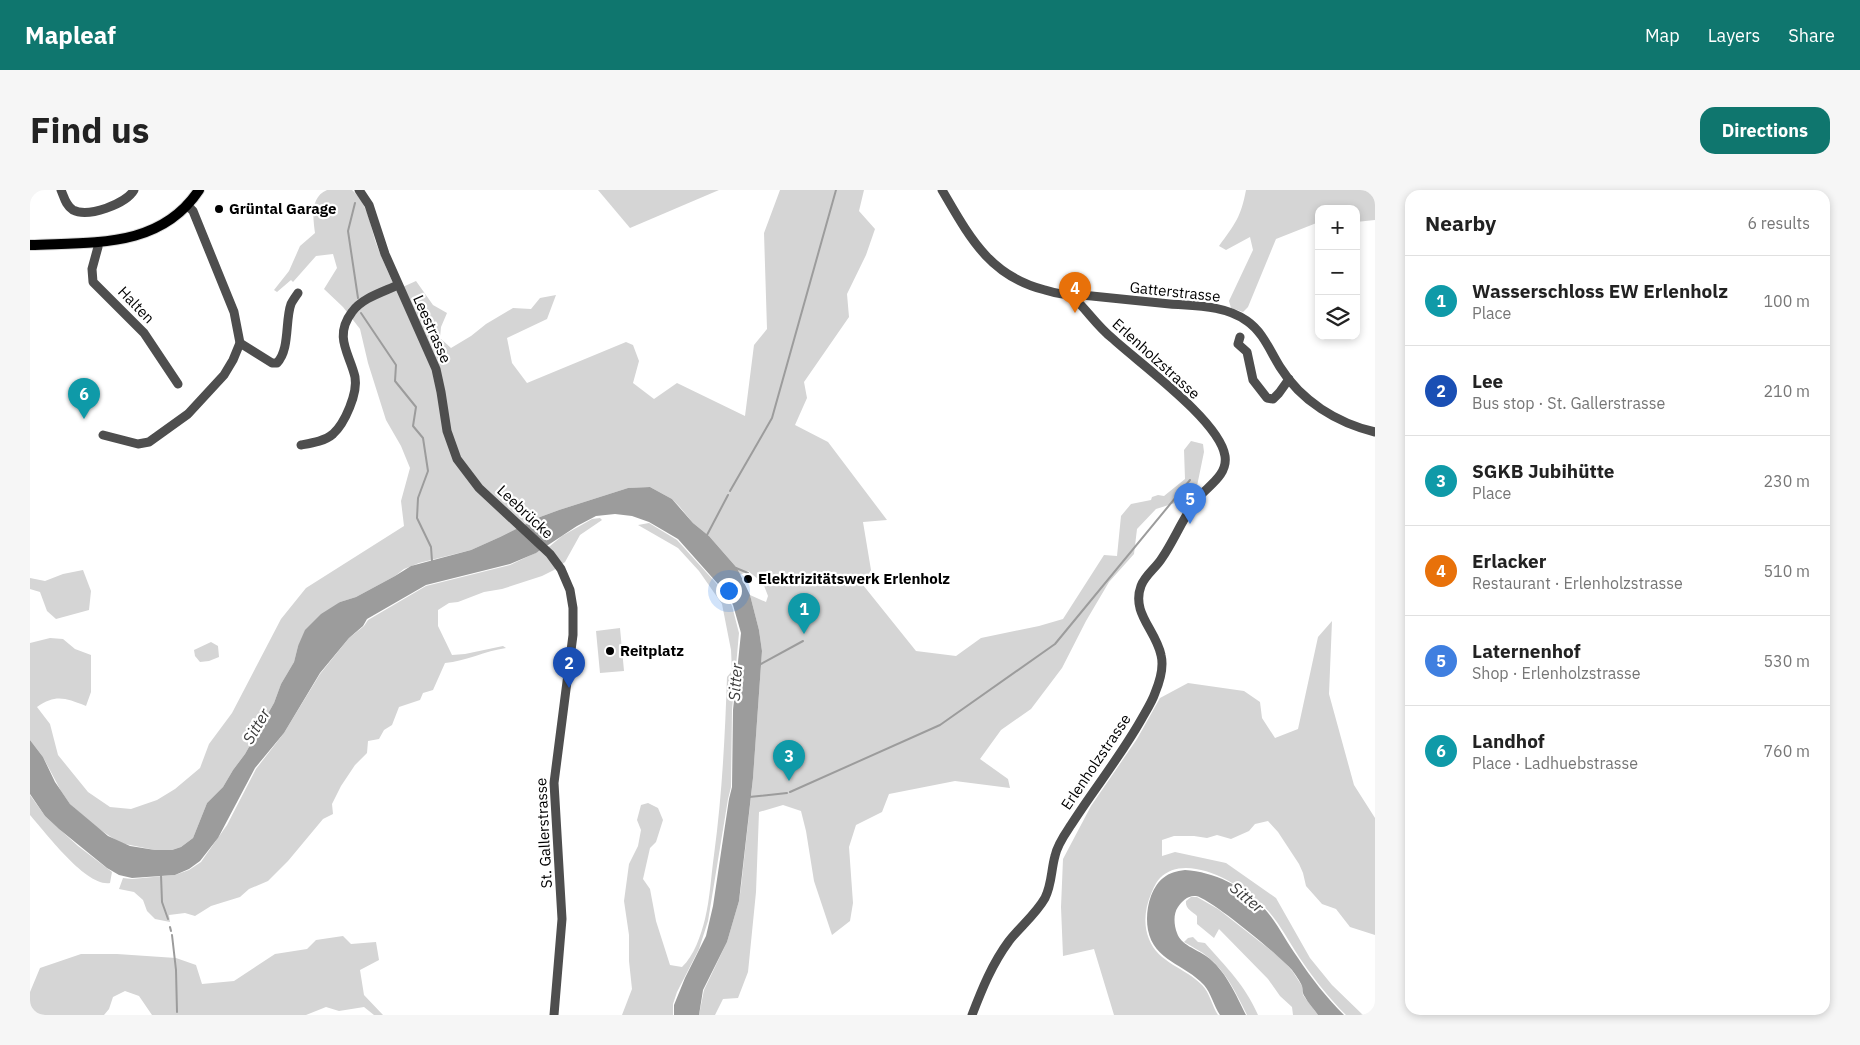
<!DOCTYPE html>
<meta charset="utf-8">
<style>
:root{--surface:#fff;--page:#f6f6f6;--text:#222;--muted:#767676;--line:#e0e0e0;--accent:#0f766e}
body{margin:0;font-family:"IBM Plex Sans",sans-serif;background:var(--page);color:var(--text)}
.controls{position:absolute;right:15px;top:15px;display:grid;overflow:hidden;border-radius:10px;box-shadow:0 2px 8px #0003}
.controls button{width:45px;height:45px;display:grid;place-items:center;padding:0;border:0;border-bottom:1px solid var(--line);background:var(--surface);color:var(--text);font:25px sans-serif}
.you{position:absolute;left:698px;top:400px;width:18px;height:18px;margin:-12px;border:4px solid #fff;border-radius:50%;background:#1a73e8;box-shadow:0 0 0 8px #1a73e833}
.badge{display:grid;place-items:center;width:32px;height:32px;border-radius:50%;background:var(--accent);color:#fff;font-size:16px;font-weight:700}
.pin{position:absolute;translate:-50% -41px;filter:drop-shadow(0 1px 2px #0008)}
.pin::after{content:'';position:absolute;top:26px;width:18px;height:15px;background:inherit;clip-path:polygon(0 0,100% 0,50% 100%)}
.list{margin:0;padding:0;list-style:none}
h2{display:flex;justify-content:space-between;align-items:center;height:65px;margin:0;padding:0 20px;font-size:21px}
h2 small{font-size:16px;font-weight:400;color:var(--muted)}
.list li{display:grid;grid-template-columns:32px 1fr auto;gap:15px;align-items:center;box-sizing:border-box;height:90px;padding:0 20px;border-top:1px solid var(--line)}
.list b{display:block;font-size:19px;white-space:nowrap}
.list p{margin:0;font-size:16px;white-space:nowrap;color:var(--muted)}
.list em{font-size:16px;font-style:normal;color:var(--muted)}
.icon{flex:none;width:28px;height:28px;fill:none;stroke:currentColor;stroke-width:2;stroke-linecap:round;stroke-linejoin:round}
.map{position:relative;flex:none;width:1345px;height:825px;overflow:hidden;border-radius:15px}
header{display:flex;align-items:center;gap:30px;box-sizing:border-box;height:70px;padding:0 25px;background:var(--accent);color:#fff}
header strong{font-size:24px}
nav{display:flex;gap:28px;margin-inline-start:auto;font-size:18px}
.intro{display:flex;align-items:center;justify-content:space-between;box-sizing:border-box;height:120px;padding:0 30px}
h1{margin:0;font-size:35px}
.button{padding:12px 22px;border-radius:15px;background:var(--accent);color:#fff;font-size:18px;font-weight:700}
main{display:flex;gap:30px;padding:0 30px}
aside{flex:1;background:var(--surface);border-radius:15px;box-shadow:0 2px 8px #0003}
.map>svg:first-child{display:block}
.green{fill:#d5d5d5}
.water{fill:#9c9c9c}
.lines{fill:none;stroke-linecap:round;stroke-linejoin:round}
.stream{stroke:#9c9c9c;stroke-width:2}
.major-casing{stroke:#dbdbdb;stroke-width:12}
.minor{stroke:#4e4e4e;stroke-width:9}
.major{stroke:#000;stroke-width:10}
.poi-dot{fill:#000;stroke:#fff;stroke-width:2}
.labels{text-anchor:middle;stroke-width:4.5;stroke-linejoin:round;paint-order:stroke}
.poi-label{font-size:15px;font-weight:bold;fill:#000;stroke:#fff;text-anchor:start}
.street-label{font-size:15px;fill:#000;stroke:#fff}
.water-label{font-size:16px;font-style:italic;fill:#3d3d3d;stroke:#fff}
</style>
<header>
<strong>Mapleaf</strong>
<nav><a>Map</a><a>Layers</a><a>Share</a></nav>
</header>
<div class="intro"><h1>Find us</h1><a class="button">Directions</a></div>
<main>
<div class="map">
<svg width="1345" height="825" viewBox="0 0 1345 825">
<rect width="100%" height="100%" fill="#fff"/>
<!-- green -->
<g class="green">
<path d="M297,0H322C338,14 340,34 346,53C352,69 359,84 366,100L386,91L403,115L417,123L411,137L410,148L421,158L441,146L456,134L483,118L501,119L510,108L526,105L517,129L477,148L482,173L497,193L596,152L603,155L609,171L603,193L624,209L647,193L715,226L724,155L737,139L734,43L750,0H834L829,21L845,39L836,65L817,104L819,127L774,192L777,208L765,235L798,252L857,330L833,332L841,380L833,395L886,461L926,466L951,448L1009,436L1033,429L1074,365L1087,366L1091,326L1101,314L1121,310L1122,307L1128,305L1134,306L1155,289L1154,260L1161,251L1173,254L1174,262L1167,296L1145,313L1126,319L1107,339L1104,364L1079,392L1056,431L1032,478L1001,519L971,540L950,569L978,589L980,598L925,591L859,604L852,622L826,635L819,657L823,713L820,731L802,745L784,691L776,641L771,621L753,615L729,622L726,702L718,782L708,808L693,809L685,825H669L674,800L697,752L709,711L711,697L723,588L732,461L729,440L720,405L736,412L738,406L733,393L718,381L710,385L707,378L694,363L679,346L663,333L649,316L642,309L620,297L598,298L529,320L510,327L470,347L441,360L389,373L374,379L365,386L326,407L310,412L268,456L264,472L251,494L244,513L215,564L203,580L193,597L177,613L163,648L151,657L142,660H125L90,653L66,637L40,614L31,601L13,567L0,550V453L20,448L33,449L45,459L61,465V502L56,516C35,508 26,504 7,517L20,534L28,565L58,602L80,617L101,619L127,610L145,599L170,578L179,554L202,523L251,429L276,398L374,336L371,311L380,278L371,256L356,230L338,173L330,139L313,117L294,99L307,78L303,64L286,66L263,92L261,90L247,102L244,100L259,81L270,56L285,43C283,28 280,7 297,0Z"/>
<path d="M568,0H689L600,38Z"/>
<path d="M1216,0H1345V30L1326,32V19H1289V32L1246,49L1218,117L1213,122L1201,118L1199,111L1223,60L1220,47L1196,60L1189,56C1205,34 1211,27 1216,0Z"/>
<path d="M570,328L572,330L550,345L535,372L524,380L512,386L472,399L454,402L428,412L419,413L408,420V436L422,465L435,464L473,456L476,458C455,461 436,471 415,473L403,500L393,503L390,510L369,517L362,535L354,540L349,549L338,551L337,563L325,575L311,596L302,614L303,624L293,629L258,671L238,691L219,699L210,707L181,716L165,726L155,723L139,725L140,732L125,729L117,721L113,710L104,702L89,699L93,688L102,689L145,685L159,680L171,672L197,635L226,579L254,543L290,484L319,448L334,436L338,430L396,396L480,375L520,356L532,346L562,329Z"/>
<path d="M619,333L647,350L695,403L702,416L709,443L702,520L701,597L698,609L678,731L669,759L647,802L643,814V825H592L602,799L599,771V745L594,711L599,674L608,656L611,640L607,630L611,615L618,613L628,618L633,630L626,652L620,658L613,689L620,699L626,731L640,775L652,777C664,766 671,745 675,729C680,709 681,686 684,665C692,606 695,547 697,487L702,481L701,460L692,414L669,381L648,358L608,335Z"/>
<path d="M53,380L61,401L59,420L26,429L17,421L10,402L0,399V388L15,391L33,384Z"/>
<path d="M1302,431L1299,504L1324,595L1345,628V745L1320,737L1306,719L1292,714L1276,696L1273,683L1269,674L1248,642L1238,631L1225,634L1219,641L1201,649L1187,645L1177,648L1164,646H1144L1132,650V666L1145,662L1196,673L1246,708L1280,768L1302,795L1333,825H1316L1309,818C1294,802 1281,785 1269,767C1257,749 1246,726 1229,712C1208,693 1156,662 1130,688C1126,692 1123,699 1121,704C1115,718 1113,735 1119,749C1128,773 1156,778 1172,795C1180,803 1182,816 1188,825H1084L1064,759L1033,766L1031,717L1033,669L1061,616L1107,549L1130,508L1158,493L1214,501L1230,512L1232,528L1245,548L1268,539L1288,447Z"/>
<path d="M590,438L594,481L570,483L566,441Z"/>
<path d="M181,452L188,456L189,467L179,471L170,472L165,466L164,460Z"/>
<path d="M0,605L15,626L48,656L82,682L80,693C56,697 16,643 0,625Z"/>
<path d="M1161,707H1167L1188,719L1253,770L1263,782L1272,796L1273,805L1288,825H1263L1262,817L1250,806L1238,789L1189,739L1184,748L1167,734V726C1162,721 1155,719 1156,711Z"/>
<path d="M313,746L321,754L346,752L349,770L330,780L334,805L353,825H344L334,817L309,821L296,817L276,825H122L109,806L95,801L83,807L79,819L74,825H0V802L10,778L51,764H87L146,768L166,775L172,794L204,791L245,764L277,759L286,750Z"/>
<path d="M1163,747L1168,752L1175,753C1196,777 1215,795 1228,825H1217C1207,805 1196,781 1178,767C1171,761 1162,757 1154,752L1158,748Z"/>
</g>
<!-- water -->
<g class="water">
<path d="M620,297L642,309L663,333L679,346L707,378L720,405L729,440L732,461L723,588L709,711L697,752L673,800L669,825H644V815L655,788L676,746L683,716L699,609L702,597L703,520L711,443L703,415L696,403L648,349L619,332L602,326L585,324L566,326L547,336L506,363L480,374L396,395L337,429L333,436L319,448L290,483L254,543L225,578L188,648L170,671L159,679L145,685L102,688L89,685L77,678L29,639L15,626L0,604V550L13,567L25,592L40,614L78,646L100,656L125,660H142L151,657L163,648L177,613L193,597L203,580L215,564L244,513L251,494L264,472L268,456L275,440L291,424L310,412L326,407L365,386L381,376L441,360L470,347L510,327L529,320L598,298Z"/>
<path d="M1155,680C1184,682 1213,696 1233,717C1247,732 1256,752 1268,768C1281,788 1297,808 1314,825H1288C1284,819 1278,813 1275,807C1272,803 1273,800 1272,796C1270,791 1265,784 1262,780C1251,767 1180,708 1166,706C1158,705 1152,711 1148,717C1143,724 1144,735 1147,743C1151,755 1166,759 1176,766C1195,779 1206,805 1216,825H1190C1184,816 1181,803 1174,795C1155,774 1124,771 1118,740C1116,729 1117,717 1121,706C1128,689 1137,682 1155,680Z"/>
</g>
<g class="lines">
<!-- stream -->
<g class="stream">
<path d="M325,13L318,41L328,108"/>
<path d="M331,123L366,175L365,191L386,217L383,236L393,248L398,281L388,308L387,328L401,357L402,371"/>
<path d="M700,301L742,228L806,0"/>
<path d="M677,345L698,305"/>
<path d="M706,378L718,383"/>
<path d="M729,475L773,451"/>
<path d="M760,602L910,535L1025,454L1160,290"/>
<path d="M719,607L757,603"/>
<path d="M131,685L132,712L138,729"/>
<path d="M140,737L141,741"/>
<path d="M142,745L146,780L147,822"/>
</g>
<defs>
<path id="major" d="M0,55C62,52 130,59 169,0"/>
</defs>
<!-- major casing -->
<use href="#major" class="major-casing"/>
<!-- minor -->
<g class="minor">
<path d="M31,0C34,7 36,16 43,20C58,28 96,14 104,0"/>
<path d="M329,0L339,15L355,64L406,179L411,202L417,241L427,269L449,298L520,364L531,379L540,400L543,418V445L524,593L532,729L524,825"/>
<path d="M912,0C939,46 959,86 1015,100C1028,104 1039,106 1052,105C1081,108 1110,111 1140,114C1165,116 1195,115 1217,131C1233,142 1240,161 1250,177C1271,211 1307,233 1345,242"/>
<path d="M67,52L68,57L62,79L63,92L114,143L148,194"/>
<path d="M1210,147L1208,154L1217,162L1223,190L1237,208L1243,209L1249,203L1259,189"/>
<path d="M210,153L242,173H247C260,160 255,130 261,114C263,110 266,106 268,103"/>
<path d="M73,245L108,254L119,252L158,224L194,185L203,170L210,153L204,122L163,21L157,15"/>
<path d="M271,255C282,253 295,251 303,244C315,233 328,203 325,187C320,164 303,147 322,122C332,108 353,102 368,95"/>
<path d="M942,825C952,799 962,774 979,751C990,737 1006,724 1015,708C1022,694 1021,680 1025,666C1027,655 1035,644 1041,635C1064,599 1090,567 1111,530C1116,521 1122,512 1125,503C1130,491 1134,477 1131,465C1126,440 1101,423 1111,396C1115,385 1126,378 1132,368C1145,349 1153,327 1168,308C1178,296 1198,285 1195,266C1190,231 1109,173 1082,148C1067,136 1057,120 1043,107"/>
</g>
<!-- major -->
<use href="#major" class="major"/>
</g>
<!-- markers -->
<g class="poi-dot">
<circle cx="189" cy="19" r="5"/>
<circle cx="718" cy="389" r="5"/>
<circle cx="580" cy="461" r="5"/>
</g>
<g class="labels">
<!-- poi labels -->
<g class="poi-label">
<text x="199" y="24">Grüntal Garage</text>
<text x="728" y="394">Elektrizitätswerk Erlenholz</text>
<text x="590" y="466">Reitplatz</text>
</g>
<!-- street labels -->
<g class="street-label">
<text transform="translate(1145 102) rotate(6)" y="5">Gatterstrasse</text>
<text transform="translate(106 115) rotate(46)" y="5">Halten</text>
<text transform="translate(402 139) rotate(66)" y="5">Leestrasse</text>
<text transform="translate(1126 169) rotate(42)" y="5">Erlenholzstrasse</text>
<text transform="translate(495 322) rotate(43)" y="5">Leebrücke</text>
<text transform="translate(1066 572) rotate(-56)" y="5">Erlenholzstrasse</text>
<text transform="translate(514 643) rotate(-93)" y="5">St. Gallerstrasse</text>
</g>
<!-- water labels -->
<g class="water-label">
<text transform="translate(705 492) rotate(-86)" y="6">Sitter</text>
<text transform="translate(226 536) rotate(-60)" y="6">Sitter</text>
<text transform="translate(1217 707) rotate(39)" y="6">Sitter</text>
</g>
</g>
</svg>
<div class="controls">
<button>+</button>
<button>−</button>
<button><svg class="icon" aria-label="layers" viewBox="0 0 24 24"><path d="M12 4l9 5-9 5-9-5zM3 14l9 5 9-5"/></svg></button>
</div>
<div class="you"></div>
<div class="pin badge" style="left:774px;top:444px;background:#0f9aa8">1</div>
<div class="pin badge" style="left:539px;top:498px;background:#1a4fb4">2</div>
<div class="pin badge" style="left:759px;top:591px;background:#0f9aa8">3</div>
<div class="pin badge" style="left:1045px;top:123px;background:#e8710a">4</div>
<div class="pin badge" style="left:1160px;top:334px;background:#3f7fe0">5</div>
<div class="pin badge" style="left:54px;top:229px;background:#0f9aa8">6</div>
</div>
<aside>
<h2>Nearby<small>6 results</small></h2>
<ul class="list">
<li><span class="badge" style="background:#0f9aa8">1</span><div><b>Wasserschloss EW Erlenholz</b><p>Place</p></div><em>100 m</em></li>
<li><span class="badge" style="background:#1a4fb4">2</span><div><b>Lee</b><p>Bus stop · St. Gallerstrasse</p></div><em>210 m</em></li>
<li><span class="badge" style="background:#0f9aa8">3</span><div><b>SGKB Jubihütte</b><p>Place</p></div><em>230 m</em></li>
<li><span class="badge" style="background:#e8710a">4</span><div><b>Erlacker</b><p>Restaurant · Erlenholzstrasse</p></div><em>510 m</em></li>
<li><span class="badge" style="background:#3f7fe0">5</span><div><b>Laternenhof</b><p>Shop · Erlenholzstrasse</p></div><em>530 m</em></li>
<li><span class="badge" style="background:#0f9aa8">6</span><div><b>Landhof</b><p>Place · Ladhuebstrasse</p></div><em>760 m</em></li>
</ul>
</aside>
</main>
